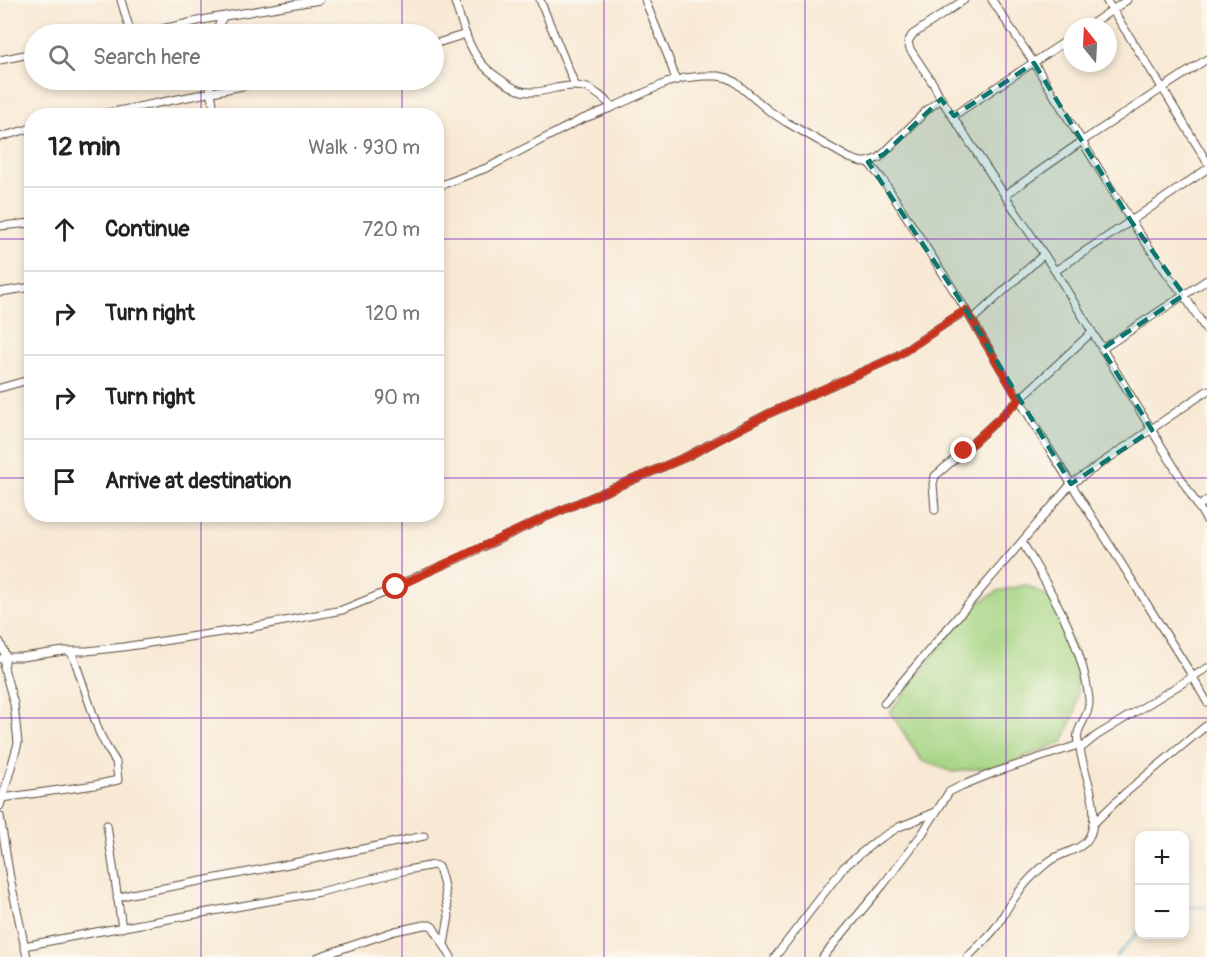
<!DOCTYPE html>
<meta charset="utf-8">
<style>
:root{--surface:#fff;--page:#f2f2f2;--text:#222;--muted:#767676;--line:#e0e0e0}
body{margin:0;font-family:Pangolin,sans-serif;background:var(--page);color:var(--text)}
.controls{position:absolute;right:18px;bottom:18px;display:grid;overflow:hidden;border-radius:12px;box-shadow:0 3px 9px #0003}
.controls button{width:54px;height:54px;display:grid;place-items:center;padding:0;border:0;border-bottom:2px solid var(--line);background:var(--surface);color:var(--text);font:30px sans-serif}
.compass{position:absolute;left:1063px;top:18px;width:54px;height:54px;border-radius:50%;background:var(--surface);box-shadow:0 3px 9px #0003;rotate:342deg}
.stop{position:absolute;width:18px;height:18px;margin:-14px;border:4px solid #c8321e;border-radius:50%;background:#fff}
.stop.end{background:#c8321e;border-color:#fff;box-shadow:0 2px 6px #0008}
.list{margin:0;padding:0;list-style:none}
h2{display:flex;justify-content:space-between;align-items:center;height:78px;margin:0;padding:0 24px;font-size:26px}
h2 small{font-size:20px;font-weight:400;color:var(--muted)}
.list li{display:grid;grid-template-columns:39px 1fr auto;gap:18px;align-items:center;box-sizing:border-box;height:84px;padding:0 24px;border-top:2px solid var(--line)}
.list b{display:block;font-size:22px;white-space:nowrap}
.list em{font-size:20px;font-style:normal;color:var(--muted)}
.icon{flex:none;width:33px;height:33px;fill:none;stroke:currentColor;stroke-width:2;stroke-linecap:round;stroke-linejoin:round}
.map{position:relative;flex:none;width:1207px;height:957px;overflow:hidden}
.search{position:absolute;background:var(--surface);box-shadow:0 3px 9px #0003;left:24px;top:24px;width:420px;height:66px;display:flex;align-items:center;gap:15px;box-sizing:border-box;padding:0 21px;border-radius:33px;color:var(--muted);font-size:22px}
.panel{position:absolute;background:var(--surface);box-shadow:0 3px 9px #0003;left:24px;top:108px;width:420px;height:414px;border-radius:24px}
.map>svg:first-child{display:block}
.green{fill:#a4d482;stroke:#707f50;stroke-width:1.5}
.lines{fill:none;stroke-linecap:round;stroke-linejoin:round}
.stream{stroke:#49a6c7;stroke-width:1.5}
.minor-casing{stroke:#574739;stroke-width:9}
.minor{stroke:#fff;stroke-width:7}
.route{stroke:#c8321e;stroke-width:8}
.marked{fill:#0f766e;fill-opacity:0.2;stroke:#0f766e;stroke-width:4.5;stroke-dasharray:12 8;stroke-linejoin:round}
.grid{fill:none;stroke:#7b2cbf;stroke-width:1.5;stroke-opacity:0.55}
</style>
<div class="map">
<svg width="1207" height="957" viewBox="0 0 1207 957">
<rect width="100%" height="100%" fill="#fbf7ec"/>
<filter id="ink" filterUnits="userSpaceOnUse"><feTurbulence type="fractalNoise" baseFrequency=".0167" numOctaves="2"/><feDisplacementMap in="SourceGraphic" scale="12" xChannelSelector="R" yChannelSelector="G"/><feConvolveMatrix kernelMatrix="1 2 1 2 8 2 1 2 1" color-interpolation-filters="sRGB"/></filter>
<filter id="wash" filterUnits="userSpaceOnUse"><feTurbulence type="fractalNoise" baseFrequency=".008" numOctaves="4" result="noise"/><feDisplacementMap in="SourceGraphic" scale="24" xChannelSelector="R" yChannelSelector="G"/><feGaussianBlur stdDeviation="1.35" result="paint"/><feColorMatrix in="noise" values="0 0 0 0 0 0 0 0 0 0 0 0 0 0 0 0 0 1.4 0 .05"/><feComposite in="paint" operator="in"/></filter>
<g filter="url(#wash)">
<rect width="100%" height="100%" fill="#f8e9d5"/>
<!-- green -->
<path class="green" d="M1026,585L1049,597L1065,627L1075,651L1078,663L1076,710L1063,742L1004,765L953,772L922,761L890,712L945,640L978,603L998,591Z"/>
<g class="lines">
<!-- stream -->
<g class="stream">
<path d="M1184,907H1207"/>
<path d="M1116,957L1140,930"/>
</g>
</g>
</g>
<g filter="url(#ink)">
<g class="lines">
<defs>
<g id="minor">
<path d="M121,0L131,34"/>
<path d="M454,0C462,22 468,50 485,67C490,72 497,77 503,81C512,88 522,93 533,92C540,92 548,90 556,88C585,82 592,88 613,107"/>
<path d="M540,0L575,85"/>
<path d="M645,0L669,59L676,80"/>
<path d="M992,0L1034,63L1131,221L1168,275L1184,295L1207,331"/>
<path d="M1106,0L1163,89L1207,162"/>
<path d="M1087,27L1127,0"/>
<path d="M139,34L207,19L320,0"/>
<path d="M214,34L223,17"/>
<path d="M434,44L466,34"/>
<path d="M0,60L34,53"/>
<path d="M209,80L215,116"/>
<path d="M941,99L934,85L910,49L908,42L912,35L964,0"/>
<path d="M93,116L272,80"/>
<path d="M953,116L1072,37"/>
<path d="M0,137L32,128"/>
<path d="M868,162L883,180L958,297L1041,436L1193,677L1207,702"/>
<path d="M436,187L489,167L580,120L613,107L666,83L684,78L703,76H718L728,78L735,82L768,110L786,122L849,158L861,162H868L879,158L928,109L941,99L1055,271L1207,521"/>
<path d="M1005,195L1081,142L1207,59"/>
<path d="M0,226L32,223"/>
<path d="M1055,271L1131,221L1207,169"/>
<path d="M0,292L32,287"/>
<path d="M972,320L1044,254"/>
<path d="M1102,349L1207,280"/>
<path d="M0,388L32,379"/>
<path d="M1198,507L1207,500"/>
<path d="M935,510L933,484L935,476L964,451L1092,332"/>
<path d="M1022,542C1051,591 1082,641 1089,699C1091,718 1072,728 1079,746"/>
<path d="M0,642L6,657L4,668L14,704L18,743L0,806"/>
<path d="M0,659L6,657H22L64,651H87L123,647L248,628L342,610L386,592L409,580L464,556L548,516L686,457L723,437L770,413L893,358C918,344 940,325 966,311"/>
<path d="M884,703L1071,484L1207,391"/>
<path d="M2,798L95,785L118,780L116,762L106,746L99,732L74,658L70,652"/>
<path d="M0,816L10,878L27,957"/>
<path d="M1093,824L1124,794L1207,725"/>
<path d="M107,825L122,928"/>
<path d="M117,898L131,894C229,876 327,857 424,836"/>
<path d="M24,946L96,932L320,892L407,870L434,865L438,867L440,871L443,882L449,916L444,945L451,957"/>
<path d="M318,957L395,931L424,925H430L433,927L444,945"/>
<path d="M775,957L844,867L876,841L899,827L936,812"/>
<path d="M823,957L883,885L922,834L949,792L961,786L993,773L1078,745"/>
<path d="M968,957C977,947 988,938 996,927C1002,920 1005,911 1010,904C1020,889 1033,874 1047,863C1063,849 1087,853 1092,829C1099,802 1084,775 1080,749L1096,736L1207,668"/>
</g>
</defs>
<!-- minor casing -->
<use href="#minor" class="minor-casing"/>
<!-- minor -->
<use href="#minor" class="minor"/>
</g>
</g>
<g class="lines" filter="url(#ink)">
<!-- route -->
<path class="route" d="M396,587L548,516L686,457L770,413L893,358C918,344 941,325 966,310L1019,400L964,451"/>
</g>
<!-- marked area -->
<path class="marked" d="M1034,63L1131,221L1184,295L1102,349L1152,430L1071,484L958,297L868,162L884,154L941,99L954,116Z"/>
<!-- grid -->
<path class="grid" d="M201,0V34M402,0V34M604,0V957M805,0V957M1006,0V957M201,80V116M402,80V116M0,239H32M436,239H1207M0,478H32M436,478H1207M201,514V957M402,514V957M0,718H1207"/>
</svg>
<div class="controls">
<button>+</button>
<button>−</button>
</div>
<svg class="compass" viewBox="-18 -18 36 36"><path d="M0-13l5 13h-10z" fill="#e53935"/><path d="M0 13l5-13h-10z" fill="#767676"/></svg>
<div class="stop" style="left:396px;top:587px"></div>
<div class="stop end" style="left:964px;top:451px"></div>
<div class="search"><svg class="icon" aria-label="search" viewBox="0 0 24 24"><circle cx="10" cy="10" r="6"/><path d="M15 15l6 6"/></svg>Search here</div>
<section class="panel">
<h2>12 min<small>Walk · 930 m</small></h2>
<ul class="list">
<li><svg class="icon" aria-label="ahead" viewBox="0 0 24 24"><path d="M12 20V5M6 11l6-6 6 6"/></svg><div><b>Continue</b></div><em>720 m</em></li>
<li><svg class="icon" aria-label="right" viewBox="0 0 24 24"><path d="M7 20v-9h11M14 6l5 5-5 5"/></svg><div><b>Turn right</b></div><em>120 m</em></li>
<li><svg class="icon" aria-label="right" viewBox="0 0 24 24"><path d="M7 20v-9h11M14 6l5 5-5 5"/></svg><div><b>Turn right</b></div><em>90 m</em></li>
<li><svg class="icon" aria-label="arrive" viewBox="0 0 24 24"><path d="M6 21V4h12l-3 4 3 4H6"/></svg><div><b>Arrive at destination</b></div></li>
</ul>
</section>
</div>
